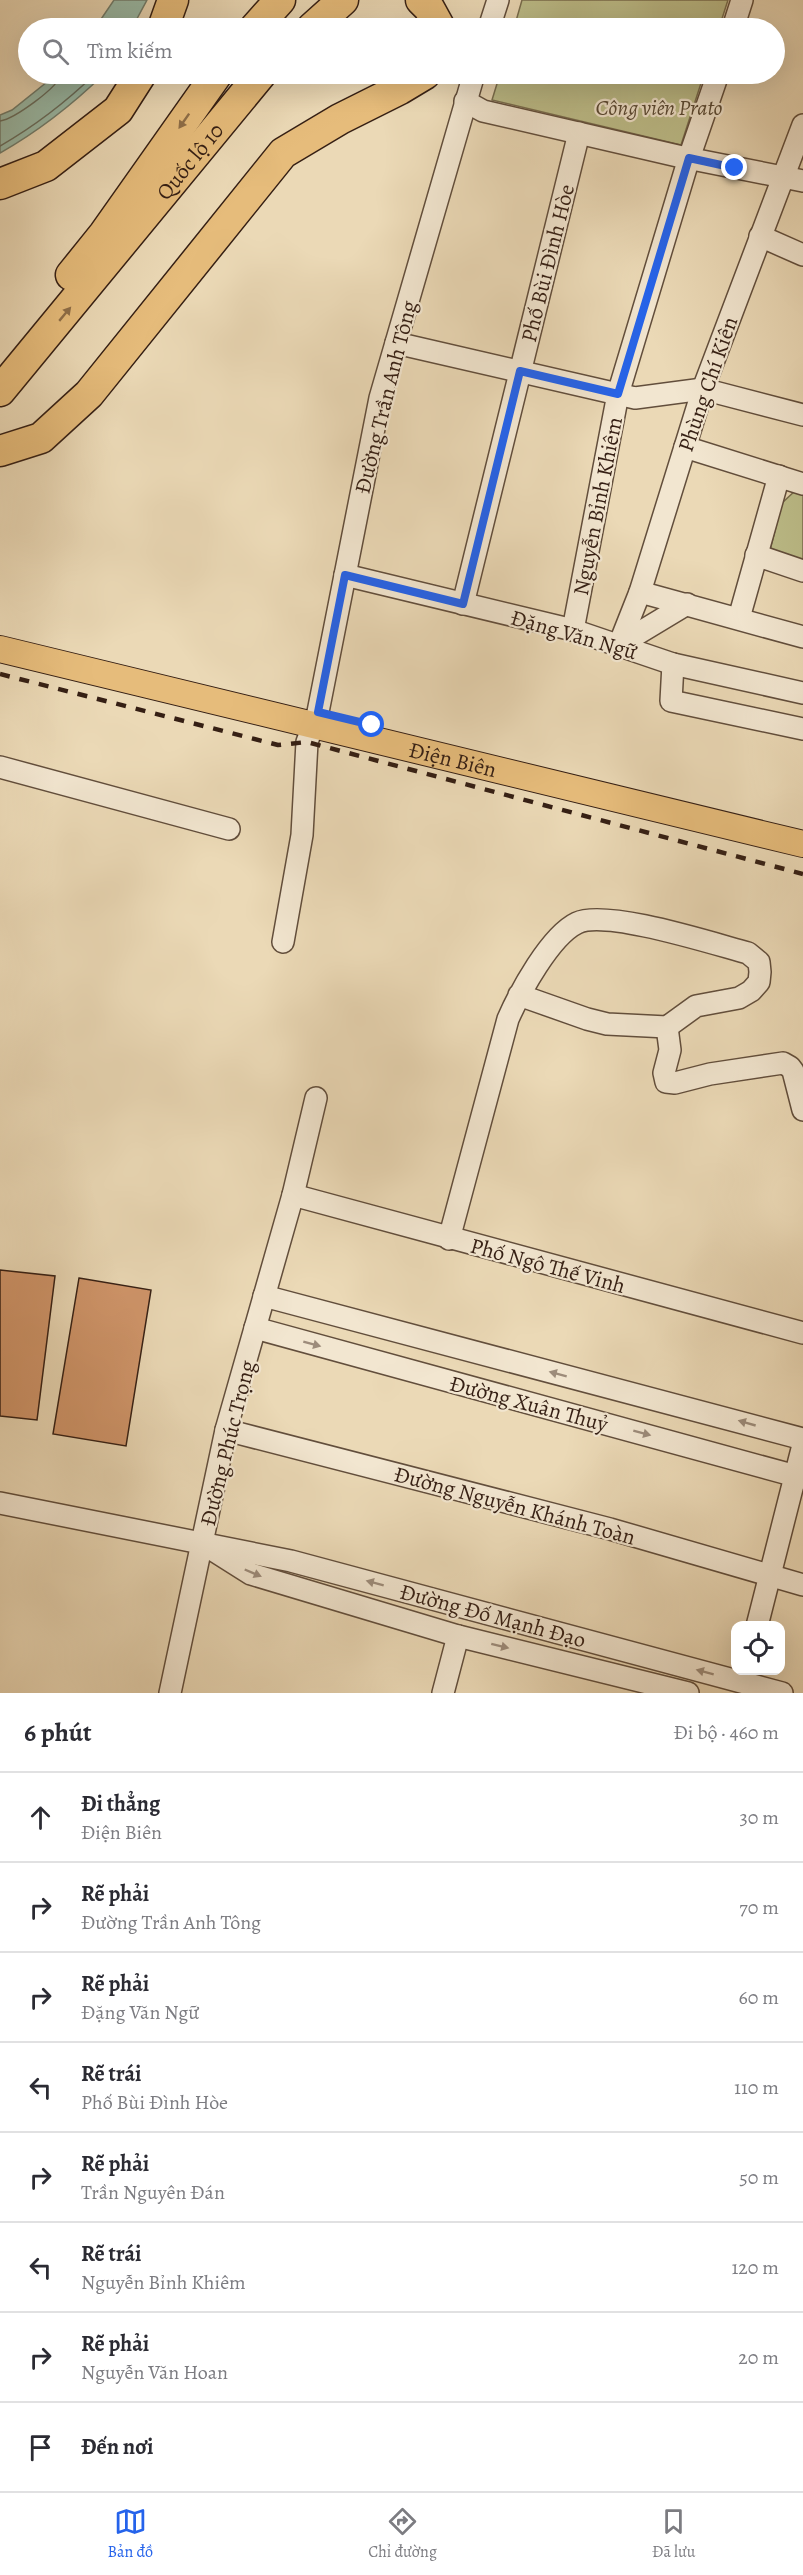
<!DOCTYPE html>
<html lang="vi">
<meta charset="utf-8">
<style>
:root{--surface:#fff;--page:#f2f2f3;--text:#2b2b33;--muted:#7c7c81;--line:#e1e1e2;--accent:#2563eb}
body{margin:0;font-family:Alegreya,serif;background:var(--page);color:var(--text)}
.controls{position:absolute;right:18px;bottom:18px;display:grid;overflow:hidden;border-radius:12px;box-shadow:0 6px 24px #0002}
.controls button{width:54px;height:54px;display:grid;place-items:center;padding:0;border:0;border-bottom:2px solid var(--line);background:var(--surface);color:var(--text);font:30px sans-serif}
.stop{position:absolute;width:18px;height:18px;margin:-14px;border:4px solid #2563eb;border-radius:50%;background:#fff}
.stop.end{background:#2563eb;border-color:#fff;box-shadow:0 2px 6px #0008}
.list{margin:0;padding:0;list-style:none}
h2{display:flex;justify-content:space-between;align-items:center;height:78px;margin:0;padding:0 24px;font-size:26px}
h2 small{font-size:20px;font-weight:400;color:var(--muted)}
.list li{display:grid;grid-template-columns:39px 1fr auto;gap:18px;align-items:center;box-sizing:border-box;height:90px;padding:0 24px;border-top:2px solid var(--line)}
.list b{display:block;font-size:22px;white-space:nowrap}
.list p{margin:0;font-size:20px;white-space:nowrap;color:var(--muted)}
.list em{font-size:20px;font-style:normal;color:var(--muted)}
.icon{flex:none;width:33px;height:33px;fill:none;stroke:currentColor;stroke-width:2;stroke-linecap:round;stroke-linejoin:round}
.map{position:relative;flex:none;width:803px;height:1693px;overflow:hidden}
.search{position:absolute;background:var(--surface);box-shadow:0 6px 24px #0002;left:18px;right:18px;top:18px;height:66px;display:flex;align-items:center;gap:15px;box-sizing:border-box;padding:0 21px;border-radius:33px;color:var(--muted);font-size:22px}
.sheet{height:798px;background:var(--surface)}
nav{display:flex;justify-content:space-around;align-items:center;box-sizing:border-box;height:84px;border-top:2px solid var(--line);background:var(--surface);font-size:16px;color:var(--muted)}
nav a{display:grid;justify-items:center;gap:3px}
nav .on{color:var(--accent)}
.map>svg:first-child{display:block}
.green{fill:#bdbe8a;stroke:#796e4f;stroke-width:1.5}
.water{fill:#99bba9;stroke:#717d6d;stroke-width:1.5}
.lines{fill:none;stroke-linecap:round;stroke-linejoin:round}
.shore{stroke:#676d5e;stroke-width:1.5}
.building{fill:#d1966b;stroke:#351f14;stroke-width:1.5}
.minor-casing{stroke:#624e3c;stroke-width:24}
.major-casing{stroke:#351f14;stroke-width:28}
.highway-casing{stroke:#351f14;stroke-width:33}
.minor{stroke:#f2e6d0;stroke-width:21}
.major{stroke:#e6bc7b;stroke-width:26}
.highway{stroke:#e6bc7b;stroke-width:30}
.rail{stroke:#351f14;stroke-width:4.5;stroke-dasharray:10 10;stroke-linecap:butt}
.oneway{fill:#8e6e48}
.oneway2{fill:#9d8c7b}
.route{stroke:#2563eb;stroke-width:8}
.labels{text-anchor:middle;stroke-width:4.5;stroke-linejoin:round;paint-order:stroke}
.park-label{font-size:22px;font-style:italic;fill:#574732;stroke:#f2e6d0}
.street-label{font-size:22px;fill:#351f14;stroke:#f2e6d0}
</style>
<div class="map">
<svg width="803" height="1693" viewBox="0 0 803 1693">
<rect width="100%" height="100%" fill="#ebd9b6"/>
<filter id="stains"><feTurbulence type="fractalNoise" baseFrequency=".00333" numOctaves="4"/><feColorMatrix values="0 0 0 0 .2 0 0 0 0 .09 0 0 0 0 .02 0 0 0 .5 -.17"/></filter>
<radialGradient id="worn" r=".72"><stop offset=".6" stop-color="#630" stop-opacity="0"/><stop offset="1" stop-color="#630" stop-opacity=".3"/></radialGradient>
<!-- green -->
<g class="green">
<path d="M522,0H728L719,28H514Z"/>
<path d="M500,74H704L681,145L492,100Z"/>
<path d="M796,490L803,491V569L768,558L782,503Z"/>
</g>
<!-- water -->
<g class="water">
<path d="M114,0H147L132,28H95Z"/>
<path d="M57,74H104C72,105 39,131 0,153V115L12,110Z"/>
</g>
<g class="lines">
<!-- shore -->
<g class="shore">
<path d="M0,121C14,119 59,87 61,74"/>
<path d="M0,146C35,126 66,102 95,74"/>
</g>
</g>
<!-- building -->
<g class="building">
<path d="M0,1270L55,1276L37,1420L0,1416Z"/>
<path d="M79,1278L151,1290L126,1446L53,1434Z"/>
</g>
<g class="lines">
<defs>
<g id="minor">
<path d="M489,28L498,0"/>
<path d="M733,28L742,0"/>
<path d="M465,101L483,111L682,157L803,181"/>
<path d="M760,236L803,255"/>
<path d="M396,343L635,398L703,389L803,415"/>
<path d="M685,447L803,484"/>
<path d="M756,555L803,571"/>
<path d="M345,575L573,630L673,664L803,693"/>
<path d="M640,592L803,637"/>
<path d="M463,604L579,133"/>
<path d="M739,618L779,476"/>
<path d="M573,630L618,394L689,158L718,74"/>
<path d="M619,645L640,592L703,389L803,125"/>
<path d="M619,645L687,604"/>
<path d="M673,664L671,701L803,729"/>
<path d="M0,767L229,829"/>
<path d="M283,942L302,835L307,742L318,712L380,398L474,74"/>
<path d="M667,1027L670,1050L664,1073L666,1082L675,1083L710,1074L783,1063L790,1067L793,1071L803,1110"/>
<path d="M293,1195L803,1333"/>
<path d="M449,1239L508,1019C520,992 550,936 577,923C606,909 714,944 748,953L759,962L760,972L759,982L751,991L739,998L696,1006L667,1027L607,1024L587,1019L519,995"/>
<path d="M264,1296L803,1439"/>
<path d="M255,1328L803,1478"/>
<path d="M226,1430L610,1529L803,1585"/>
<path d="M0,1503L291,1561L782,1693"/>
<path d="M213,1550L251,1574L458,1636L688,1693"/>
<path d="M757,1626L803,1445"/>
<path d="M170,1693L226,1430L293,1195L316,1098"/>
<path d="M443,1693L458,1636"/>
</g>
<g id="major">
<path id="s1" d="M0,649L803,844"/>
</g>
<g id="highway">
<path d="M421,0L429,8L440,28"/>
<path d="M163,28L173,0"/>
<path d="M255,28L280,0"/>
<path d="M312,28L343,0"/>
<path d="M0,184L46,166L118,110L141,74"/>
<path d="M71,275L104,234L217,74"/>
<path id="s2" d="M0,391L261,74"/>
<path d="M0,451L41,438L89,394L283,153L340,119L400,89L425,74"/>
</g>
</defs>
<!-- minor casing -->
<use href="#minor" class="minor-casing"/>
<!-- major casing -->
<use href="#major" class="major-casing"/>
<!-- highway casing -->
<use href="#highway" class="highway-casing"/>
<!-- minor -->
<use href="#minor" class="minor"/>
<!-- major -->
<use href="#major" class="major"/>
<!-- highway -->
<use href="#highway" class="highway"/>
<!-- rail -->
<path class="rail" d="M0,674L278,745L307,742L803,874"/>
</g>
<!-- one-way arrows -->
<defs><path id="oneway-solid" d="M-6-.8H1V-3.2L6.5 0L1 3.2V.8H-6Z" transform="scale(1.5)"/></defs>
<g class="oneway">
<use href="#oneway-solid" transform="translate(184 121) rotate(125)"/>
<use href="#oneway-solid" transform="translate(65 314) rotate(-50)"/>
</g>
<g class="oneway2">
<use href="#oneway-solid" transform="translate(312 1344) rotate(15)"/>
<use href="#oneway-solid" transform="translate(558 1374) rotate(-165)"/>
<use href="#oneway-solid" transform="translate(747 1423) rotate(-164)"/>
<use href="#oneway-solid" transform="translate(642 1433) rotate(15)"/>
<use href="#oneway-solid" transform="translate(253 1573) rotate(23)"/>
<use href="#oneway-solid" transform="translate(375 1583) rotate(-165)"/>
<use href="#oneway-solid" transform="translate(500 1646) rotate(14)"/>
<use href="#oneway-solid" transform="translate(705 1672) rotate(-165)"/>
</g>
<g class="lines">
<!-- route -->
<path class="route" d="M372,725L318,712L345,575L463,604L520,371L618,394L689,158L735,168"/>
</g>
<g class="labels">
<!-- park labels -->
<g class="park-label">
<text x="659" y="115">Công viên Prato</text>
</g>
<!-- street labels -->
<g class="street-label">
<text dy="8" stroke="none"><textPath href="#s2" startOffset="298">Quốc lộ 10</textPath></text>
<text transform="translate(547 263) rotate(-76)" y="8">Phố Bùi Đình Hòe</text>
<text transform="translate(707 384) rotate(-71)" y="8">Phùng Chí Kiên</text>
<text transform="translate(385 397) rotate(-76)" y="8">Đường Trần Anh Tông</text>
<text transform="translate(597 506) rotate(-79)" y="8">Nguyễn Bỉnh Khiêm</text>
<text transform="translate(574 634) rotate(16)" y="8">Đặng Văn Ngữ</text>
<text dy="8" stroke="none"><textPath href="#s1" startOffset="466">Điện Biên</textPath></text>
<text transform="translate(548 1265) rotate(15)" y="8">Phố Ngô Thế Vinh</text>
<text transform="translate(529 1403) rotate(15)" y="8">Đường Xuân Thuỷ</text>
<text transform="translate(227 1443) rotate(-76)" y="8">Đường Phúc Trọng</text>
<text transform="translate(515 1505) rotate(15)" y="8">Đường Nguyễn Khánh Toàn</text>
<text transform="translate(493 1615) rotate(15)" y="8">Đường Đố Mạnh Đạo</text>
</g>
</g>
<rect width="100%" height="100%" filter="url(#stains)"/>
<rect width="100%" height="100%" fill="url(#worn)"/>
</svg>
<div class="controls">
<button><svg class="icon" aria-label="locate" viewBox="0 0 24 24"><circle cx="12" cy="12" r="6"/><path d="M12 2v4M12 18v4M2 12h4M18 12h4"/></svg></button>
</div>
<div class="stop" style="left:372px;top:725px"></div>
<div class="stop end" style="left:735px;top:168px"></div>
<div class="search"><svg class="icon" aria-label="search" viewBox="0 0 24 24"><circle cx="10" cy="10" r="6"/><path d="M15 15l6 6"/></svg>Tìm kiếm</div>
</div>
<section class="sheet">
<h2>6 phút<small>Đi bộ · 460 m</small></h2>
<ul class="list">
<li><svg class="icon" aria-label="ahead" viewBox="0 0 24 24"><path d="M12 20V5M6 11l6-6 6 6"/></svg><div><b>Đi thẳng</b><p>Điện Biên</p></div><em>30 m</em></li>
<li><svg class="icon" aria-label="right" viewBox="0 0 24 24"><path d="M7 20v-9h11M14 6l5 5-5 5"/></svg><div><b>Rẽ phải</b><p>Đường Trần Anh Tông</p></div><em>70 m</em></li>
<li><svg class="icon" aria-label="right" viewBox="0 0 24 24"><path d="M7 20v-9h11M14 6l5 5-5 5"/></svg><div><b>Rẽ phải</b><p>Đặng Văn Ngữ</p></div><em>60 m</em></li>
<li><svg class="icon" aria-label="left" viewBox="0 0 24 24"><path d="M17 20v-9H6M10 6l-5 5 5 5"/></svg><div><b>Rẽ trái</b><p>Phố Bùi Đình Hòe</p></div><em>110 m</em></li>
<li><svg class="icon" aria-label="right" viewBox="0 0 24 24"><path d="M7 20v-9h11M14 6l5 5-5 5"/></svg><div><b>Rẽ phải</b><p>Trần Nguyên Đán</p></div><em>50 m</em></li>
<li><svg class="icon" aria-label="left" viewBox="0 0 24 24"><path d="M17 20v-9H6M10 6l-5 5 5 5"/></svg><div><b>Rẽ trái</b><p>Nguyễn Bỉnh Khiêm</p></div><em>120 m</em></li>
<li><svg class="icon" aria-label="right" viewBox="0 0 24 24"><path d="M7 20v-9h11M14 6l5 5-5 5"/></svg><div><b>Rẽ phải</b><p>Nguyễn Văn Hoan</p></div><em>20 m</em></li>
<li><svg class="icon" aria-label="arrive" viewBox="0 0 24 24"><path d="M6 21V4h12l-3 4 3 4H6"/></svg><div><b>Đến nơi</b></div></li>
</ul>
</section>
<nav>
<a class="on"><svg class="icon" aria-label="map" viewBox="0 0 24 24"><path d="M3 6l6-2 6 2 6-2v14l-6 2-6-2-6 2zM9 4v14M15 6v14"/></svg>Bản đồ</a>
<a><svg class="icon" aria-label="directions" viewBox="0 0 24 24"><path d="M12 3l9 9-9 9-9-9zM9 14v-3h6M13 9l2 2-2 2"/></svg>Chỉ đường</a>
<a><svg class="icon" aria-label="saved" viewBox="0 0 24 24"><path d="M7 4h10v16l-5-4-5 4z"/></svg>Đã lưu</a>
</nav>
